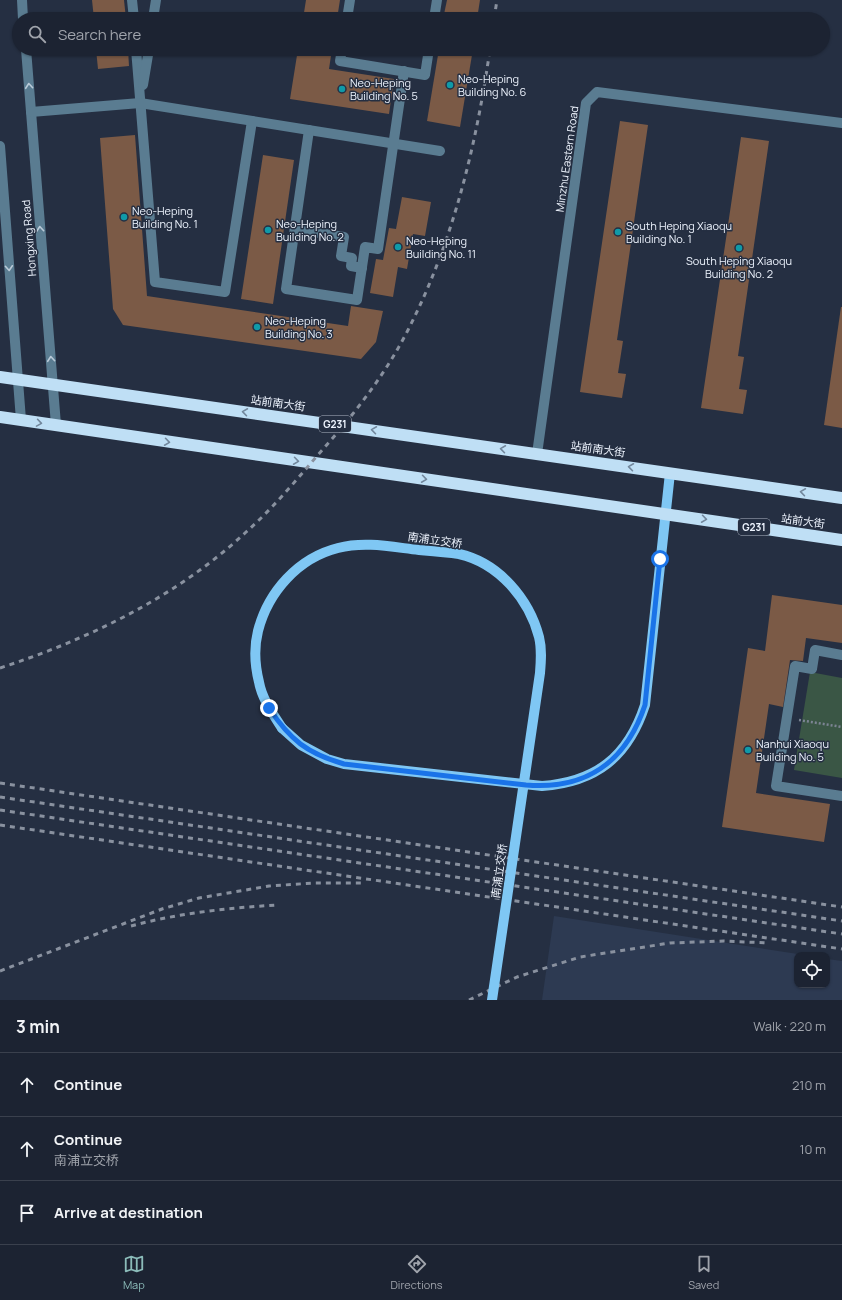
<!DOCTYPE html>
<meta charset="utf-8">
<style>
:root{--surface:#1c2332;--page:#252b3a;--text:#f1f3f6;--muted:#a0a4ac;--line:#3a404d;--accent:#8bbbb9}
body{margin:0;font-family:Manrope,"Noto Sans SC",sans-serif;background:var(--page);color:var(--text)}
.controls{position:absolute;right:12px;bottom:12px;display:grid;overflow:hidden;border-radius:8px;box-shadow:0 1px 3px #0004}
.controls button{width:36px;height:36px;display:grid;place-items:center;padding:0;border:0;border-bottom:1px solid var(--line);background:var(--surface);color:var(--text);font:20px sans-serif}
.stop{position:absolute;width:12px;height:12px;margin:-9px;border:3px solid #1a73e8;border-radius:50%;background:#fff}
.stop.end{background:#1a73e8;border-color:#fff;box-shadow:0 1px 4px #0008}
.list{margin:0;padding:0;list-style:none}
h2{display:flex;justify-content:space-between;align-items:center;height:52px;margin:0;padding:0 16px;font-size:17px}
h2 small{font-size:13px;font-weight:400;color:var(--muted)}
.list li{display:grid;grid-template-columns:26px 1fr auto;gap:12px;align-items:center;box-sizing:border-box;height:64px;padding:0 16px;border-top:1px solid var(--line)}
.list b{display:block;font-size:15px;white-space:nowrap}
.list p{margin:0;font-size:13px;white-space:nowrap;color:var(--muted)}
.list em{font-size:13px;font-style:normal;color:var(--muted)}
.icon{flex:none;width:22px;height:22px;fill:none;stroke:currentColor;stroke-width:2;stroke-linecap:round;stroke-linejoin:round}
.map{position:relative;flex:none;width:842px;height:1000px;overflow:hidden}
.search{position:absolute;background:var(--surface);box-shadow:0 1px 3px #0004;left:12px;right:12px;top:12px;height:44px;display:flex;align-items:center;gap:10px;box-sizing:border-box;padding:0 14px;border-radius:22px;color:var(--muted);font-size:15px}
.sheet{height:244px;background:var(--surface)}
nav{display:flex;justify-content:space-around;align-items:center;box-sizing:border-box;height:56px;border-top:1px solid var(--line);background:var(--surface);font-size:11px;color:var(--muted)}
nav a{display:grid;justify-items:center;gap:2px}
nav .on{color:var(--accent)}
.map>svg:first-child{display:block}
.built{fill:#2d3a52}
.green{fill:#3a5645}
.building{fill:#7b5a46}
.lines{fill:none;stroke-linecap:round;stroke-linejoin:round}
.path{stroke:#7c8493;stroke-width:2.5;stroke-dasharray:2 2;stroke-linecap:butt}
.minor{stroke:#5a7c91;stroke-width:10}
.major{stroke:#7fc7f4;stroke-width:10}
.highway{stroke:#bfdff5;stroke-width:12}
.rail{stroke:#89919f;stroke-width:3;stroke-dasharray:5 5;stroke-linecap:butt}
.major-bridge{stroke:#7fc7f4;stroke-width:10}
.oneway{stroke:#bacad8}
.oneway2{stroke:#72879c}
.route{stroke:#1a73e8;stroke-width:5}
.culture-dot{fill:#0f9aa8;stroke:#252f42;stroke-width:1.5}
.labels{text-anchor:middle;stroke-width:3;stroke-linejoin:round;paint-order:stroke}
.shield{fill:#252f42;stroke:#b2b9c6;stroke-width:1}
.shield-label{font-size:10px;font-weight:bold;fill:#eef4fe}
.poi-label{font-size:11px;fill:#eef4fe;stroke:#252f42;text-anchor:start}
.street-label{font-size:11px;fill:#eef4fe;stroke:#252f42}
</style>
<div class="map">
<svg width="842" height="1000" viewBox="0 0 842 1000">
<rect width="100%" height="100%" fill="#252f42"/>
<!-- built -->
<path class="built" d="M554,916L804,955H797V985H827V959L842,961V1000H542Z"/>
<!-- green -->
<path class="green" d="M810,672L842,678V778L794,770Z"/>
<!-- building -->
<g class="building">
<path d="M92,0H124L126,19H94Z"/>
<path d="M306,0H340L337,19H303Z"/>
<path d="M447,0H480L477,19H443Z"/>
<path d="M96,49H128L129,66L98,69Z"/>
<path d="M298,49H332L329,69L394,79L389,114L290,99Z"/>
<path d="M439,49H473L460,127L427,121Z"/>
<path d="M620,121L648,125L617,340L623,341L618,373L626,374L622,398L580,392Z"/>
<path d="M135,135L147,296L348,326L351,306L383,311L376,342L361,359L123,325L113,309L100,138Z"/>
<path d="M741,137L769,141L738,356L744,357L739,389L747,390L743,414L701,408Z"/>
<path d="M263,155L294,160L273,304L241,299Z"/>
<path d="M402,197L431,202L425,236L413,234L407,269L398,267L393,297L370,293L376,259L383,260L389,228L396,229Z"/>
<path d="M841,307H842V428L824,425Z"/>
<path d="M772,595L842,605V643L806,638L803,661L790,660L783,707L769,704L756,793L830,804L824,842L722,827L748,648L765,651Z"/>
</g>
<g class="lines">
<!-- path -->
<path class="path" d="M799,720L842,727"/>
<!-- minor -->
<g class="minor">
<path d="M22,0L23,19"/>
<path d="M132,0L134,19"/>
<path d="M153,19L156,0"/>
<path d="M347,19L350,0"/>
<path d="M434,19L437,0"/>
<path d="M26,49L56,425"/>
<path d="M136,49L155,282L225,292L252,121"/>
<path d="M342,49L340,61L425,75L429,49"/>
<path d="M143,85L149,49"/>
<path d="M31,112L140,103L440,151"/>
<path d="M309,130L286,289L357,300L365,247L378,249L404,71"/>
<path d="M0,146L21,420"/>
<path d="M295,229L344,237L341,256L352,258L351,266L362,268"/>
<path d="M537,454L586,103L597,92L842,123"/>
<path d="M842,655L815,650L812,669L795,666L776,786L842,796"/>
</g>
<!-- major -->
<path class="major" d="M282,728L301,745L327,759L344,764L542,786C596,782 628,757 645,705L670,473"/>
<!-- highway -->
<g class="highway">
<path d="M0,377L842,498"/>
<path d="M0,417L842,540"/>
</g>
<!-- rail -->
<g class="rail">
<path d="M494,19L497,0"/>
<path d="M0,668C89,639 176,597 245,533C271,510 294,483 317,456C351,418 384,377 408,330C453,242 476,147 490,49"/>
<path d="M0,783L842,907"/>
<path d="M0,797L842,921"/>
<path d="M0,810L842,934"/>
<path d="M0,825L842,949"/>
<path d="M131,926C179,913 228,908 277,905"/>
<path d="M0,971L162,909L199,898L269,886L314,883H362"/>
<path d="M469,1000L517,977L580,957L670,943L724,941L769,943"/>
</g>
<!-- major-bridge -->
<path class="major-bridge" d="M282,728C273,714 262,699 259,682C255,666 254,647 258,631C268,592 298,558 338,548C365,541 392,547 419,550C432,551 446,552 459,554C499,563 529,599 539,637C542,649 541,661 540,673L492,1000"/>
</g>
<!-- one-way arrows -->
<defs><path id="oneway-chevron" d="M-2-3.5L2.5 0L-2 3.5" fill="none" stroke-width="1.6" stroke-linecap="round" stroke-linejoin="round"/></defs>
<g class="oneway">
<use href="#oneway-chevron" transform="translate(29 86) rotate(-95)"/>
<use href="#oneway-chevron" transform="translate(40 229) rotate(-95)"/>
<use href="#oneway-chevron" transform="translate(9 268) rotate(86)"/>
<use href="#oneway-chevron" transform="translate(51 359) rotate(-95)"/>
</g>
<g class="oneway2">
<use href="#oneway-chevron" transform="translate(245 412) rotate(-172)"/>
<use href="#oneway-chevron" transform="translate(39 423) rotate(9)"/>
<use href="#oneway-chevron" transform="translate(374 430) rotate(-172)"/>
<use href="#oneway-chevron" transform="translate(167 442) rotate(8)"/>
<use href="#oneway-chevron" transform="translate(503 449) rotate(-172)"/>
<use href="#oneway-chevron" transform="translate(296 461) rotate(8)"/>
<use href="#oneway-chevron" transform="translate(631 467) rotate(-172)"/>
<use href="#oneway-chevron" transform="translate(424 479) rotate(8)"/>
<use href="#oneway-chevron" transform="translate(803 492) rotate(-172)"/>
<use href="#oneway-chevron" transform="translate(704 519) rotate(8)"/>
</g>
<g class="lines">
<!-- route -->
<path class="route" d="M269,708C290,740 307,753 344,764L526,785C586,790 626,762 645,705L660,559"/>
</g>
<!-- markers -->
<g class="culture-dot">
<circle cx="450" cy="85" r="4"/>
<circle cx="342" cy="89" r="4"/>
<circle cx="124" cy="217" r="4"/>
<circle cx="268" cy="230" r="4"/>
<circle cx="618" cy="232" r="4"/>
<circle cx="398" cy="247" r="4"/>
<circle cx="739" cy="248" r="4"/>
<circle cx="257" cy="327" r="4"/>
<circle cx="748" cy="750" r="4"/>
</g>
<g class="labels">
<!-- shield labels -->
<g class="shield">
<rect x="319" y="416" width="32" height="16" rx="3"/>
<rect x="738" y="519" width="32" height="16" rx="3"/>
</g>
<g class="shield-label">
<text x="335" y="428">G231</text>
<text x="754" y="531">G231</text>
</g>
<!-- poi labels -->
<g class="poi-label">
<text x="458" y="83">Neo-Heping<tspan x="458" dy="13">Building No. 6</tspan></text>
<text x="350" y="87">Neo-Heping<tspan x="350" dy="13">Building No. 5</tspan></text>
<text x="132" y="215">Neo-Heping<tspan x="132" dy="13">Building No. 1</tspan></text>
<text x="276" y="228">Neo-Heping<tspan x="276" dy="13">Building No. 2</tspan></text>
<text x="626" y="230">South Heping Xiaoqu<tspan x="626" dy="13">Building No. 1</tspan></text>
<text x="406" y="245">Neo-Heping<tspan x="406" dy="13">Building No. 11</tspan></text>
<text x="739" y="265" text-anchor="middle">South Heping Xiaoqu<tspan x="739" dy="13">Building No. 2</tspan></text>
<text x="265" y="325">Neo-Heping<tspan x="265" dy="13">Building No. 3</tspan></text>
<text x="756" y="748">Nanhui Xiaoqu<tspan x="756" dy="13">Building No. 5</tspan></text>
</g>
<!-- street labels -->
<g class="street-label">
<text transform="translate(567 159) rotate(-82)" y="4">Minzhu Eastern Road</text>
<text transform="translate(29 238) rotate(-95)" y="4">Hongxing Road</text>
<text transform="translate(278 403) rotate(8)" y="4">站前南大街</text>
<text transform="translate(598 449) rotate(8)" y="4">站前南大街</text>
<text transform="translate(803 521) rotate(8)" y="4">站前大街</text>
<text transform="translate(435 540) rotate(8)" y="4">南浦立交桥</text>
<text transform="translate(499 871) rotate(-82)" y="4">南浦立交桥</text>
</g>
</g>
</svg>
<div class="controls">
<button><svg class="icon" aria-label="locate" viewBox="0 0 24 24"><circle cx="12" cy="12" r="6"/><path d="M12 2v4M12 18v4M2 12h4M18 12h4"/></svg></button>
</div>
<div class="stop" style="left:660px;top:559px"></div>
<div class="stop end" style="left:269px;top:708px"></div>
<div class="search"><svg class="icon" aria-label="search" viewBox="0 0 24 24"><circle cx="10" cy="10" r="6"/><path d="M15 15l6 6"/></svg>Search here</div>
</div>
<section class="sheet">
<h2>3 min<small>Walk · 220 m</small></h2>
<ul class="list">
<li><svg class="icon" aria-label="ahead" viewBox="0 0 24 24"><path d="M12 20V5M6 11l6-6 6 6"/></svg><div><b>Continue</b></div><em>210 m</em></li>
<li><svg class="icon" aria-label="ahead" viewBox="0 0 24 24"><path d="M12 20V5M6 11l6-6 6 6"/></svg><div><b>Continue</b><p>南浦立交桥</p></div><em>10 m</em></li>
<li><svg class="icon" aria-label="arrive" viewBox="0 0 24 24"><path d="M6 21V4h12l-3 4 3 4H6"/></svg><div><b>Arrive at destination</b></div></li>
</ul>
</section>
<nav>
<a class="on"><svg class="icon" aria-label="map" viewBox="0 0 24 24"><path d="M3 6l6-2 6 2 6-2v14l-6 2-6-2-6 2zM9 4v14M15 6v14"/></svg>Map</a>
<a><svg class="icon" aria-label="directions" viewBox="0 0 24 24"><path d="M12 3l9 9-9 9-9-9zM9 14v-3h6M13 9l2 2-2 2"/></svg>Directions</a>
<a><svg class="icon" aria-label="saved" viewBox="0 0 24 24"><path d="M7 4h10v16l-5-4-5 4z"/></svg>Saved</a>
</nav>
